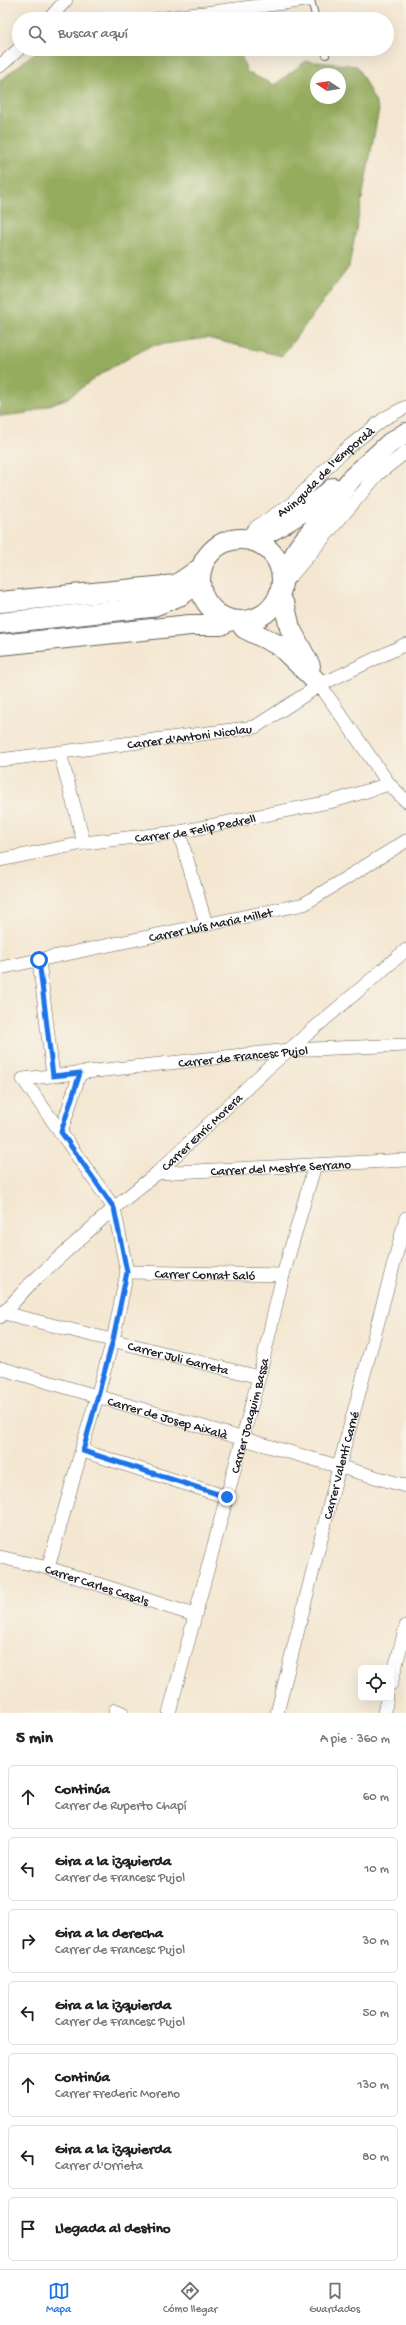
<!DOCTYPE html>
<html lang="es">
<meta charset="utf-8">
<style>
:root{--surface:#fff;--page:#f6f6f6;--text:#202124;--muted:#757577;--line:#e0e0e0;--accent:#1a73e8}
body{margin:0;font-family:"Gochi Hand",sans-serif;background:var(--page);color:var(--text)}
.controls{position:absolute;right:12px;bottom:12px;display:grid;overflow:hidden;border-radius:6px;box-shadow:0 4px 16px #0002}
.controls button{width:36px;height:36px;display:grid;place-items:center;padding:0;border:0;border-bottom:1px solid var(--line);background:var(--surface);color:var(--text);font:20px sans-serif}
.compass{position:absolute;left:310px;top:68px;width:36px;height:36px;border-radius:50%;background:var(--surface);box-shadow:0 4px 16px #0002;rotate:282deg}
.stop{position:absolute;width:12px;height:12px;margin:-9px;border:3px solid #1a73e8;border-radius:50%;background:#fff}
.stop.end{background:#1a73e8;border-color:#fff;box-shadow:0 1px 4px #0008}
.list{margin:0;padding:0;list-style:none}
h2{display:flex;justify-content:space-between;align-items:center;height:52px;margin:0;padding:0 16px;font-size:17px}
h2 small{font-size:13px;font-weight:400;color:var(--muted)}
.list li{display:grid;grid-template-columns:26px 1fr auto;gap:12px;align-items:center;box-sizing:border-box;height:64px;margin:0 8px 8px;padding:0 8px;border:1px solid var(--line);border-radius:6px}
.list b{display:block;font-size:15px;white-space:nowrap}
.list p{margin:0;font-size:13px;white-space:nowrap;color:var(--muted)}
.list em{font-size:13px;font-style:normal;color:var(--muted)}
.icon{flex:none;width:22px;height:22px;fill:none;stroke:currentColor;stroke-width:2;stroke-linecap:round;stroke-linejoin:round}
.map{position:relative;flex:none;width:406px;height:1713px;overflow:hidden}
.search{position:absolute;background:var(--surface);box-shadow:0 4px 16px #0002;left:12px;right:12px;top:12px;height:44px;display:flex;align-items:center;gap:10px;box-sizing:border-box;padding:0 14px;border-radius:22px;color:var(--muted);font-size:15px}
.sheet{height:556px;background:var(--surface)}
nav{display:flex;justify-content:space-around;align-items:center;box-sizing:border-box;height:56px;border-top:1px solid var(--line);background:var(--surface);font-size:11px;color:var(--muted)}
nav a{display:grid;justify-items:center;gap:2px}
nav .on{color:var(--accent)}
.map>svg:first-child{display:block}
.forest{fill:#94ac5d;stroke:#58643c;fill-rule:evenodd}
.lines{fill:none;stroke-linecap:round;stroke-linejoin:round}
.service-casing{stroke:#68635b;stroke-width:8}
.minor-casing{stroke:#68635b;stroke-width:14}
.primary-casing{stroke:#68635b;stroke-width:22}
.service{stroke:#fff;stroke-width:6}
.minor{stroke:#fff;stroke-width:13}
.primary{stroke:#fff;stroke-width:20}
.route{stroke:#1a73e8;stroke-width:5}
.labels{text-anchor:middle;stroke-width:4;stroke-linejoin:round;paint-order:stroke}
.street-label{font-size:13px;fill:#1c1c1c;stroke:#f7f3e8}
</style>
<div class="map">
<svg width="406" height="1713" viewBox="0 0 406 1713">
<rect width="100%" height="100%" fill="#f7f3e8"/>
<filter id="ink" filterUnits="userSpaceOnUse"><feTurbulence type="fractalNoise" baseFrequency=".025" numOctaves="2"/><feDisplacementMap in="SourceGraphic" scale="8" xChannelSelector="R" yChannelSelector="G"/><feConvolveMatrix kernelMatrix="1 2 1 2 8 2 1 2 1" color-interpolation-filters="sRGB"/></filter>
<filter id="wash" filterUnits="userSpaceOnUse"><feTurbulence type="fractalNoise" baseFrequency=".012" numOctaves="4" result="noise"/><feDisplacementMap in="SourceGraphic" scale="16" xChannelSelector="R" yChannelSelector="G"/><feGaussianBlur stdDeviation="0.9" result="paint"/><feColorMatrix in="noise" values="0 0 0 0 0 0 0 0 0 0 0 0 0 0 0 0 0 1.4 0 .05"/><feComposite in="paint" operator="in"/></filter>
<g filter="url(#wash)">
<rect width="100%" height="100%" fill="#f4e7d1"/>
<!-- forest -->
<path class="forest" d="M39,49H239L247,72L274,85L306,61L357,66L379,109L349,267L282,356L207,338L150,346L99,375L68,398L28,413L0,416V81ZM316,74H340V98H316Z"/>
</g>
<g filter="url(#ink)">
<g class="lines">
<defs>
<g id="service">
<path d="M311,0L316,19"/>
<path d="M324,49L326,55"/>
</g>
<g id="minor">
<path d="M49,19L66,0"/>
<path d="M157,19L307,0"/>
<path d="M0,66L19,49"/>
<path id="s1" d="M246,539L255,528L294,502L341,453L385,418L406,407"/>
<path d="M291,576L378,474L406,452"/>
<path d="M320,685L389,784L406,801"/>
<path d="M60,753L84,843"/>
<path id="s2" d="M0,760L255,727L320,685L406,644"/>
<path d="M179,832L206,924"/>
<path id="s3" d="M0,860L84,843L179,832L334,801L389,784"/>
<path d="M39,960L53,1076"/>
<path id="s4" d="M0,968L304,904L406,841"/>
<path d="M61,1132L80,1073"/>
<path id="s5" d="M157,1173L406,1160"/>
<path id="s6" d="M127,1272L283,1275"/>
<path id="s7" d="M4,1313L259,1377"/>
<path id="s8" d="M0,1317L30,1284L114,1208L157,1173L270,1066L406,950"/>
<path id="s9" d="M0,1368L406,1486"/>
<path d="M83,1451L227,1497"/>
<path id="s10" d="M0,1557L48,1568L194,1615"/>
<path id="s11" d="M48,1568L113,1340L127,1272L114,1208L23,1079L289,1050L406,1045"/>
<path d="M391,1684L406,1626"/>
<path d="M115,1710L122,1713"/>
<path id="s12" d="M169,1713L259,1377L283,1275L315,1165"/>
<path id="s13" d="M277,1713L339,1467L406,1218"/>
<path d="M384,1713L387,1698"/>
</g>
<g id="primary">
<circle cx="241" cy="580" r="41"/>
<path d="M254,541C282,524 309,510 333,488"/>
<path d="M282,582L298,548L352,478L390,443L406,433"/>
<path d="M279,595L285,607L290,628L310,666"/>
<path d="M0,602L176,585L201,568"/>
<path d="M241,622L244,628L280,646L320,685"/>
<path d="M0,623L151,607L181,595L191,588"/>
<path d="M0,645L190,625H221L230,620"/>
</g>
</defs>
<!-- service casing -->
<use href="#service" class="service-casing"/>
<!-- minor casing -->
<use href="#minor" class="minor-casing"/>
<!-- primary casing -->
<use href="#primary" class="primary-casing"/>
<!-- service -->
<use href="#service" class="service"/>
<!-- minor -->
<use href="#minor" class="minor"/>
<!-- primary -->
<use href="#primary" class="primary"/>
</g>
</g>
<g class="lines" filter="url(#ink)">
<!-- route -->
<path class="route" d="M39,960L53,1076L80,1073L61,1132L114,1208L127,1272L113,1340L83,1451L227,1497"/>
</g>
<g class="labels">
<!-- street labels -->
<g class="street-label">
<text dy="5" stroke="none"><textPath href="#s1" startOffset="105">Avinguda de l'Empordà</textPath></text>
<text dy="5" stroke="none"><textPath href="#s2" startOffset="191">Carrer d'Antoni Nicolau</textPath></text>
<text dy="5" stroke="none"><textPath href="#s3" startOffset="198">Carrer de Felip Pedrell</textPath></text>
<text dy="5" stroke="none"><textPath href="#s4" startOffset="215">Carrer Lluís Maria Millet</textPath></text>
<text dy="5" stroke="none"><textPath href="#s11" startOffset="751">Carrer de Francesc Pujol</textPath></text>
<text dy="5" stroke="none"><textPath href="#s8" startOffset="274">Carrer Enric Morera</textPath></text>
<text dy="5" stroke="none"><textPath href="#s5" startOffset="124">Carrer del Mestre Serrano</textPath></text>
<text dy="5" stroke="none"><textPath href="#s6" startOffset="78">Carrer Conrat Saló</textPath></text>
<text dy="5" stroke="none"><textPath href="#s7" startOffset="180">Carrer Juli Garreta</textPath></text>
<text dy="5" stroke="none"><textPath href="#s12" startOffset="308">Carrer Joaquim Bassa</textPath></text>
<text dy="5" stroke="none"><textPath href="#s9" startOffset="175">Carrer de Josep Aixalà</textPath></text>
<text dy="5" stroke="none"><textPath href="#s13" startOffset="256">Carrer Valentí Carné</textPath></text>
<text dy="5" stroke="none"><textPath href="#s10" startOffset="101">Carrer Carles Casals</textPath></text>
</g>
</g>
</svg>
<div class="controls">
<button><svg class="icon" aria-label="locate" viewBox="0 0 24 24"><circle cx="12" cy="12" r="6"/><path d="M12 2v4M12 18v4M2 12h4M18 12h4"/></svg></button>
</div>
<svg class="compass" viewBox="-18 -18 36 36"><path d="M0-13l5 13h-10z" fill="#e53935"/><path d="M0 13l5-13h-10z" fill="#757577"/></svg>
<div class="stop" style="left:39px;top:960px"></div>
<div class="stop end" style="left:227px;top:1497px"></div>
<div class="search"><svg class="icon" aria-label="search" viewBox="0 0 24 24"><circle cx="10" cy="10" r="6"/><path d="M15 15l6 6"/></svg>Buscar aquí</div>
</div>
<section class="sheet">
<h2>5 min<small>A pie · 360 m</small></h2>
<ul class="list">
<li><svg class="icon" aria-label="ahead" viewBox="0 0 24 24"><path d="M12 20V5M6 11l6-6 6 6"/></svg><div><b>Continúa</b><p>Carrer de Ruperto Chapí</p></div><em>60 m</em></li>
<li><svg class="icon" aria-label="left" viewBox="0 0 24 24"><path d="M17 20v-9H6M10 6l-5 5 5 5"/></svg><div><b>Gira a la izquierda</b><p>Carrer de Francesc Pujol</p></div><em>10 m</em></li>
<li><svg class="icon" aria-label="right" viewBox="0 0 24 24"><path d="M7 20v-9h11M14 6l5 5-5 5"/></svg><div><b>Gira a la derecha</b><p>Carrer de Francesc Pujol</p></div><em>30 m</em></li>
<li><svg class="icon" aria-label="left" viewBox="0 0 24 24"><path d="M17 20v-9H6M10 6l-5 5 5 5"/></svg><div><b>Gira a la izquierda</b><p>Carrer de Francesc Pujol</p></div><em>50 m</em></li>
<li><svg class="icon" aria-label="ahead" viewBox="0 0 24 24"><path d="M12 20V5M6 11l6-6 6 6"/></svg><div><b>Continúa</b><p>Carrer Frederic Moreno</p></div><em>130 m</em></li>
<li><svg class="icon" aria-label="left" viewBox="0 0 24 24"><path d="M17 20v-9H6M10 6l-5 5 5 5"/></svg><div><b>Gira a la izquierda</b><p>Carrer d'Orrieta</p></div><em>80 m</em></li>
<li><svg class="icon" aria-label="arrive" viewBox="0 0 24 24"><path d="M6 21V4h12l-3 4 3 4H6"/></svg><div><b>Llegada al destino</b></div></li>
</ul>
</section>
<nav>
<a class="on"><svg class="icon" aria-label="map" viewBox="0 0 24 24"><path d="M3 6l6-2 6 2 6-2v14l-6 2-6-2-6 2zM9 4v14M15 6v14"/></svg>Mapa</a>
<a><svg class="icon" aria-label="directions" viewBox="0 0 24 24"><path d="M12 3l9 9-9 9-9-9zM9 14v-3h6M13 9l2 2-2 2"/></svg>Cómo llegar</a>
<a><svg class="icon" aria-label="saved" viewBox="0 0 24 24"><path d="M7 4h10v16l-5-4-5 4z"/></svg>Guardados</a>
</nav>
